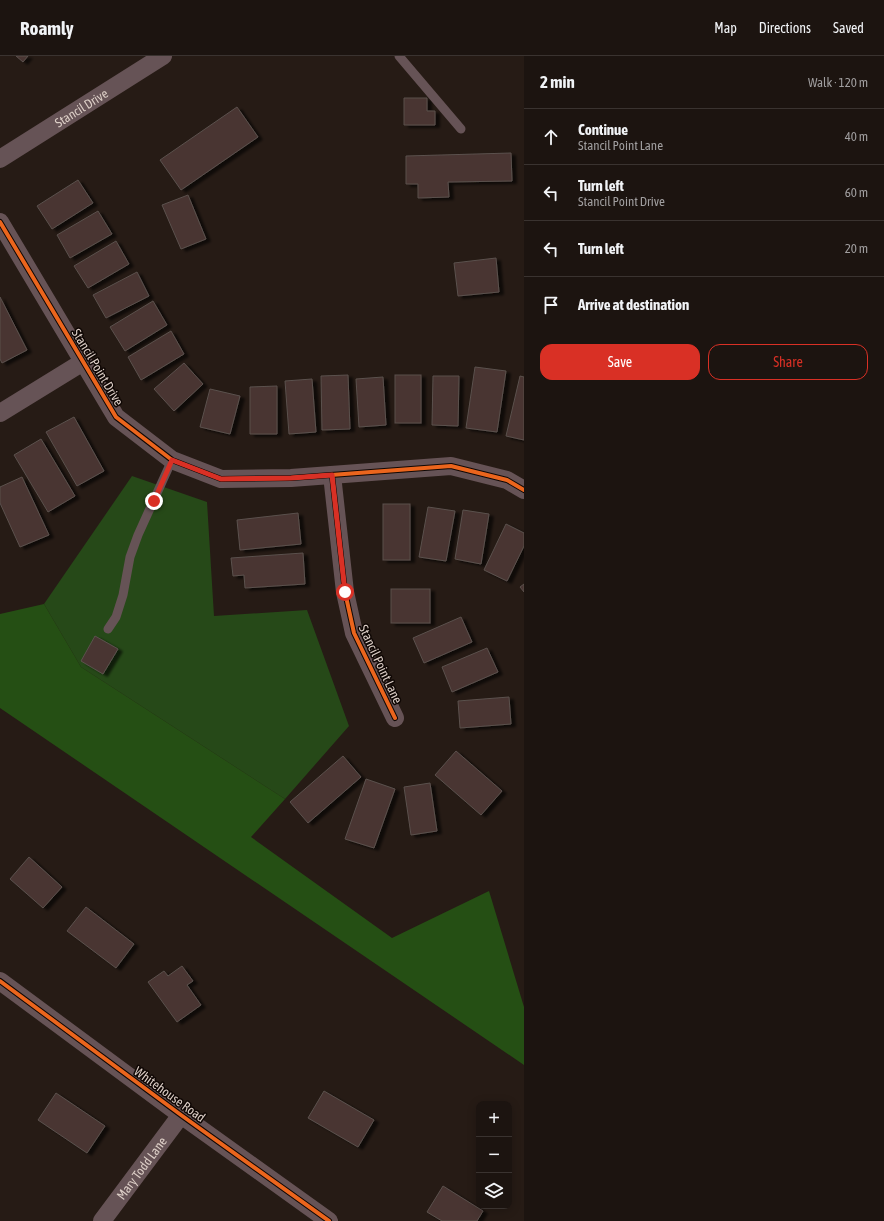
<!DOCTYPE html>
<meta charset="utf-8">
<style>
:root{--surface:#1c1410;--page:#29211e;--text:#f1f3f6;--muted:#a09e9f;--line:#3a3330;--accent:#d93025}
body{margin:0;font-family:"Asap Condensed",sans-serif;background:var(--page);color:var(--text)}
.controls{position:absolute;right:12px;bottom:12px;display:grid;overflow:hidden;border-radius:8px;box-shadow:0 2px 10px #0003}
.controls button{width:36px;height:36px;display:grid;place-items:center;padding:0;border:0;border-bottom:1px solid var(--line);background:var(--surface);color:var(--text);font:20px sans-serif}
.stop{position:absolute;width:12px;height:12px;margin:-9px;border:3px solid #d93025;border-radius:50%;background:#fff}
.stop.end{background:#d93025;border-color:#fff;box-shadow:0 1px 4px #0008}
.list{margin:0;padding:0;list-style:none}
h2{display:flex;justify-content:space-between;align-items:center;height:52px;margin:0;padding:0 16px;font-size:17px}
h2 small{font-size:13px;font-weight:400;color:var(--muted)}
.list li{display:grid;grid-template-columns:26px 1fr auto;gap:12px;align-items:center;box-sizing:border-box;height:56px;padding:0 16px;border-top:1px solid var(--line)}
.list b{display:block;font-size:15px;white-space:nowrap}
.list p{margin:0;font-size:13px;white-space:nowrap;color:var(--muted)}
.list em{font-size:13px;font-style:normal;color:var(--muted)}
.actions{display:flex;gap:8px;padding:12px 16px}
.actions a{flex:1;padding:9px 0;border:1px solid var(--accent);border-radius:12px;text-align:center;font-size:14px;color:var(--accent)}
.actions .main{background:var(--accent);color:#fff}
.icon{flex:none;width:22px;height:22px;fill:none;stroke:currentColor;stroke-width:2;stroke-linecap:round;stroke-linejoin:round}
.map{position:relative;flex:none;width:524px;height:1165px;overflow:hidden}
header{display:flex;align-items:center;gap:24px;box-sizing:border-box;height:56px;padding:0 20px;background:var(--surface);border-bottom:1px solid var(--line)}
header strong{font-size:19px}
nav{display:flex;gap:22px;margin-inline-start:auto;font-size:14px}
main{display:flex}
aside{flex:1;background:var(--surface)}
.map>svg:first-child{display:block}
.green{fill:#264918}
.forest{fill:#254f14}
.building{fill:#483431;stroke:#5b514d;filter:url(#shadow)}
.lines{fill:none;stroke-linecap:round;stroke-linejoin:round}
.lane{stroke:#665356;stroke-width:9}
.street{stroke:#665356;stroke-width:18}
.cycleway-casing{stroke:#0f0704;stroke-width:6}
.cycleway{stroke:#eb651d;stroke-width:4}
.route{stroke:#d93025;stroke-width:5}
.labels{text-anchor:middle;stroke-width:3;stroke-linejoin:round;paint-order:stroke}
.street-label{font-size:13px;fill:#dccec6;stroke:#0f0704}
</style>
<header>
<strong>Roamly</strong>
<nav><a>Map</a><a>Directions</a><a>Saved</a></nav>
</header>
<main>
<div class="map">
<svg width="524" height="1165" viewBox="0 0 524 1165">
<defs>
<filter id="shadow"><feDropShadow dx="4.5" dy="2.5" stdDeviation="1" flood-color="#0009"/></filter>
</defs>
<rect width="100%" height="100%" fill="#261b15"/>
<!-- green -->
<path class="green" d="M132,420L207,446L214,560L307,554L349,670L285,743L81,611L44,548Z"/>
<!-- forest -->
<path class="forest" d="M44,548L81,611L285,743L251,781L392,882L489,835L524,951V1009L0,652V558Z"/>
<!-- building -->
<g class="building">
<path d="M16,0H28L23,6Z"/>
<path d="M404,42H427V55H435V69H404Z"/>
<path d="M237,51L258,81L181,134L160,104Z"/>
<path d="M511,97L512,125L448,126L449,141L418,142V128H406V100Z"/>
<path d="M78,124L93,147L52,173L37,150Z"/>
<path d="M188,139L206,183L181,193L162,149Z"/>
<path d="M98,155L112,178L70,202L57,179Z"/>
<path d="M116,185L129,208L88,232L74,210Z"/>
<path d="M496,202L499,236L458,240L454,207Z"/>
<path d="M137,216L149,240L106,262L93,239Z"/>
<path d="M0,241L27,294L2,307L0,303Z"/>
<path d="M153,245L167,269L125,295L110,271Z"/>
<path d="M171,275L184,298L141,324L128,301Z"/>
<path d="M184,307L203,328L174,355L154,333Z"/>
<path d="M475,311L506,315L497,376L466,372Z"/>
<path d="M348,319L350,373L322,374L321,320Z"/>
<rect x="395" y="319" width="26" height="48"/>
<path d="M433,320H459L458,370L432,369Z"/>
<path d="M520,320L524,321V384L506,380Z"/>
<path d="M383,321L386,369L359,371L356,323Z"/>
<path d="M312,323L316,376L289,378L285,325Z"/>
<path d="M277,330V378H250V331Z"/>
<path d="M210,333L240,340L230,378L200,371Z"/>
<path d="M74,361L104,415L77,430L46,376Z"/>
<path d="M41,383L75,440L48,456L14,399Z"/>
<path d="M22,421L49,479L20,491L0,447V431Z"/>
<rect x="383" y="448" width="27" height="56"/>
<path d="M428,451L455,455L446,505L419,501Z"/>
<path d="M463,454L489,458L481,508L455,503Z"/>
<path d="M298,457L301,488L240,494L237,464Z"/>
<path d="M506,468L524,477V490L507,525L484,514Z"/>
<path d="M303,497L305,528L245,532L244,519L233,520L231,502Z"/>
<path d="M524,528V536L520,531Z"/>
<rect x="391" y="533" width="39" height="34"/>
<path d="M461,561L472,586L424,607L413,582Z"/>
<path d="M95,580L118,593L103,618L81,605Z"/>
<path d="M487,592L498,616L452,636L442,611Z"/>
<path d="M509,641L511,668L460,672L458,645Z"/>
<path d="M456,695L502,735L481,759L435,719Z"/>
<path d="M343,700L361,721L308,767L290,746Z"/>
<path d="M366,723L395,733L374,792L345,783Z"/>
<path d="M430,727L437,775L411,779L404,731Z"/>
<path d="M29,801L62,831L43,852L10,823Z"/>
<path d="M86,851L134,888L116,912L67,875Z"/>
<path d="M182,910L193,925L187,929L201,949L177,966L148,926L164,915L168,920Z"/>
<path d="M324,1035L374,1064L358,1091L308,1062Z"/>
<path d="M56,1037L105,1070L87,1097L38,1064Z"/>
<path d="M443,1130L483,1155L477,1165H442L427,1156Z"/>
</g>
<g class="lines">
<!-- lane -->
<g class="lane">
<path d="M399,0L461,73"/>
<path d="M108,573L116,561L123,539L130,501L138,479L172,404"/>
</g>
<!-- street -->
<g class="street">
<path id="s1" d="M0,103L163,0"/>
<path d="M0,166L116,361L172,404L221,423L291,422L451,410L507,424L524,434"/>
<path d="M0,357L83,306"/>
<path d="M332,419L345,536L354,577L395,662"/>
<path d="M0,925L181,1059L329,1165"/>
<path id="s2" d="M102,1165L181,1059"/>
</g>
<defs>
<g id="cycleway">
<path d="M0,166L116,361L172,404L221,423L291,422L451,410L507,424L524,434"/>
<path d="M332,419L345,536L354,577L395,662"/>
<path d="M0,925L181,1059L329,1165"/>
</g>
</defs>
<!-- cycleway casing -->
<use href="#cycleway" class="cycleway-casing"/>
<!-- cycleway -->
<use href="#cycleway" class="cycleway"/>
</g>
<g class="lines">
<!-- route -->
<path class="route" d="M154,445L172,404L221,423L291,422L332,419L345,536"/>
</g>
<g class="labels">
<!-- street labels -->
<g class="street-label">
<text dy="5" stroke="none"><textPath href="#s1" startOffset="96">Stancil Drive</textPath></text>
<text transform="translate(98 311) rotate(59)" y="5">Stancil Point Drive</text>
<text transform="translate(381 608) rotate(65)" y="5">Stancil Point Lane</text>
<text transform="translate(170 1038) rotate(36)" y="5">Whitehouse Road</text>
<text dy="5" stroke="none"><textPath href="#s2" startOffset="66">Mary Todd Lane</textPath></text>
</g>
</g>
</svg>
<div class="controls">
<button>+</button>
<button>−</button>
<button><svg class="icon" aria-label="layers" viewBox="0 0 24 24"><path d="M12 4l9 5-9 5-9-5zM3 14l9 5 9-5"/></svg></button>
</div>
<div class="stop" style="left:345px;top:536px"></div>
<div class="stop end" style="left:154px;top:445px"></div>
</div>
<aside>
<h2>2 min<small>Walk · 120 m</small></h2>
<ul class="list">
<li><svg class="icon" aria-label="ahead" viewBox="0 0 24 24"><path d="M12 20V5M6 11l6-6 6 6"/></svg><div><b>Continue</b><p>Stancil Point Lane</p></div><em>40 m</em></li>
<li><svg class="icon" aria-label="left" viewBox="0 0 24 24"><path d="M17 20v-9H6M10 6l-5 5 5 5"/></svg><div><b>Turn left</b><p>Stancil Point Drive</p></div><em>60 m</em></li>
<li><svg class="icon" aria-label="left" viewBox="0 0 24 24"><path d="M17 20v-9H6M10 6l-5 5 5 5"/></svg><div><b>Turn left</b></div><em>20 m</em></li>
<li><svg class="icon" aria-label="arrive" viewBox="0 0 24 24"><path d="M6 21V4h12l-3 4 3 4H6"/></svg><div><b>Arrive at destination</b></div></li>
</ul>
<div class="actions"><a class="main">Save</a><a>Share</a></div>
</aside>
</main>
